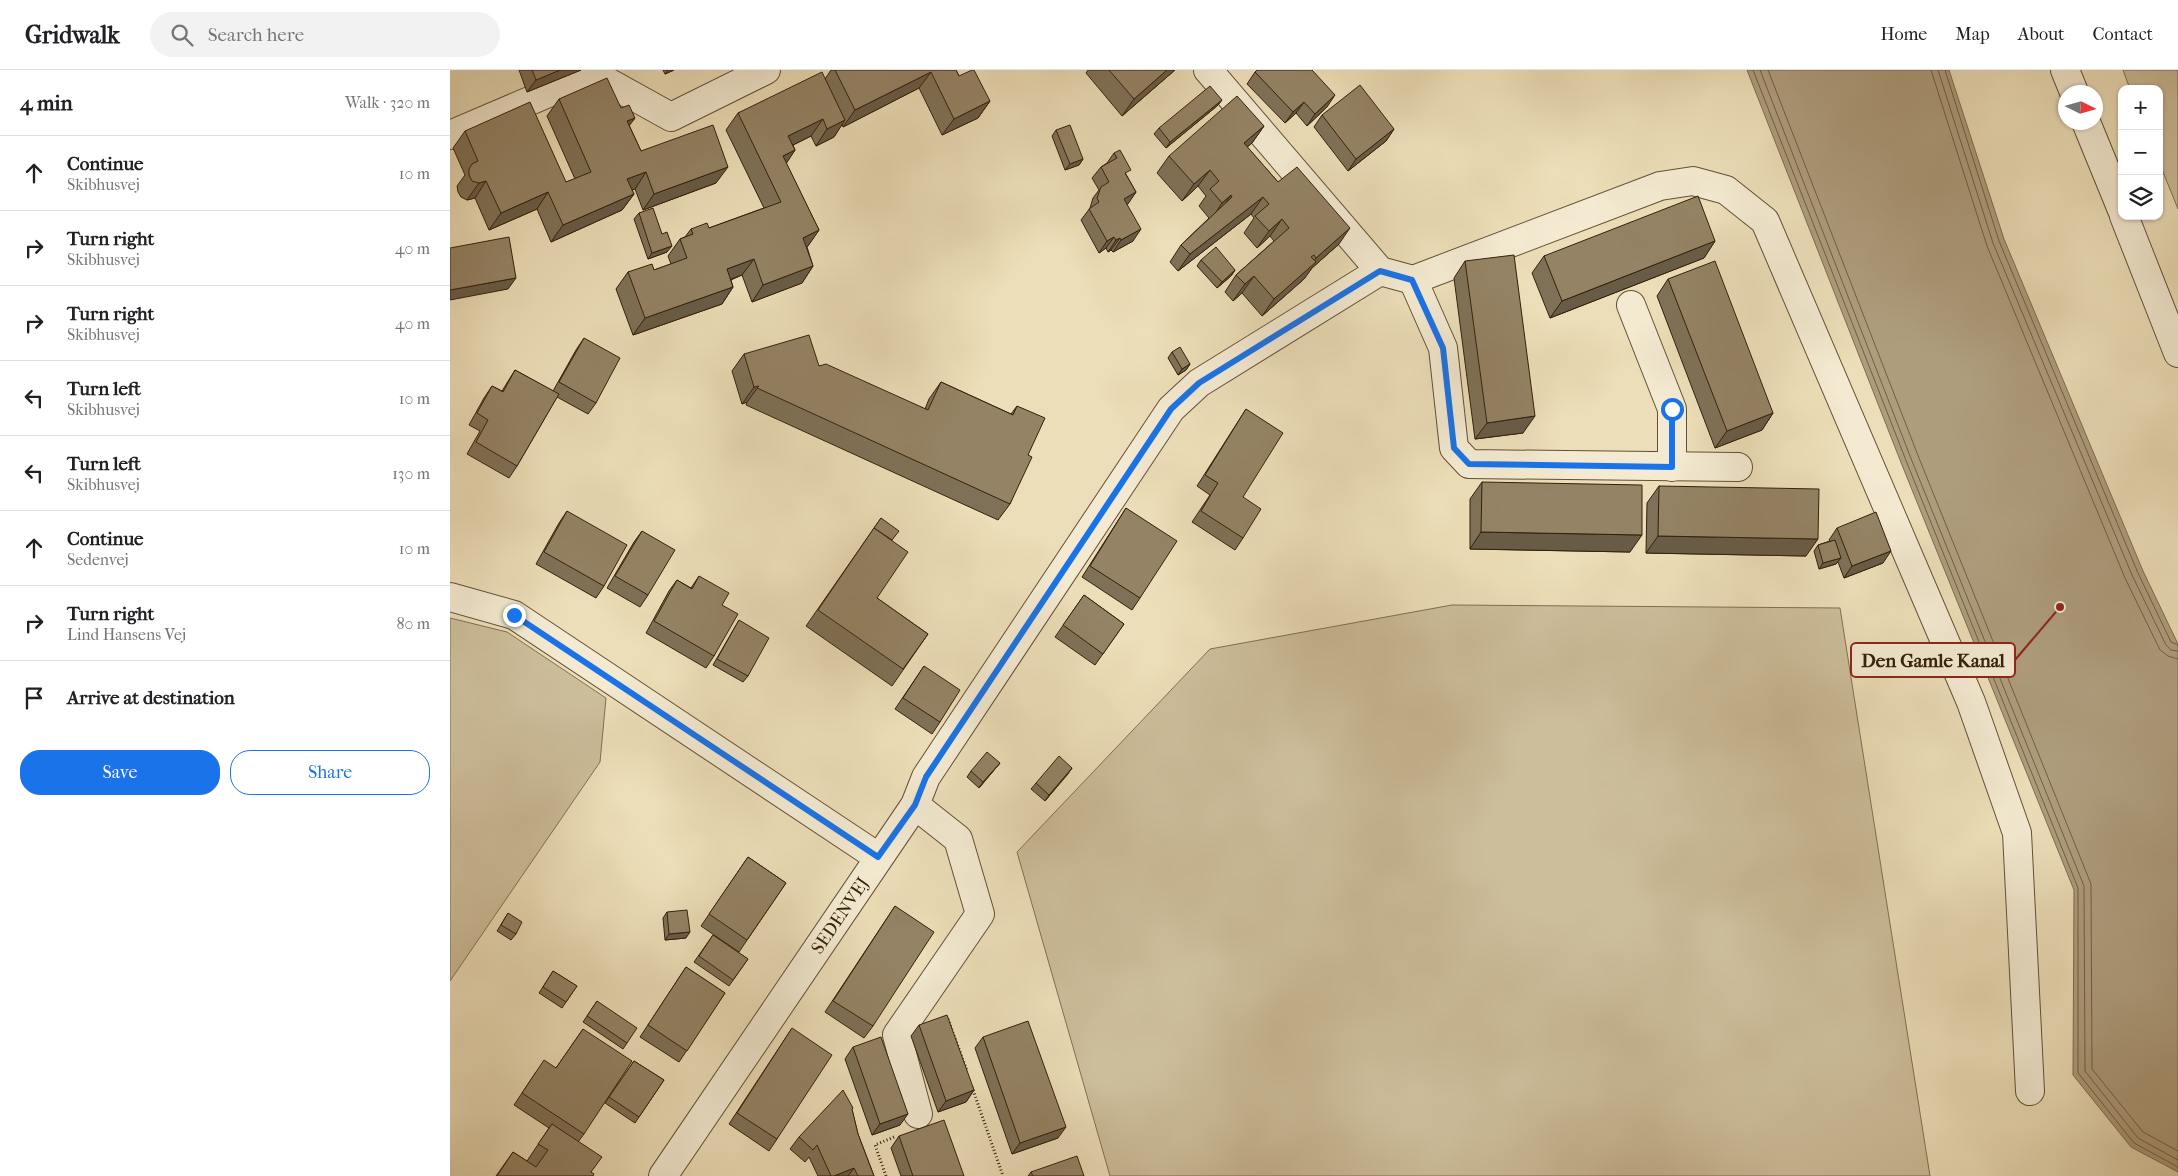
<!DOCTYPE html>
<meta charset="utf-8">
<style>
:root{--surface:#fff;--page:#f2f2f2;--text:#202124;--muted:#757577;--line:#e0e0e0;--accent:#1a73e8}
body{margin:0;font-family:"IM FELL French Canon",serif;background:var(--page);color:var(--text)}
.controls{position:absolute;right:15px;top:15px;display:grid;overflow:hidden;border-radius:10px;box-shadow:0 1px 4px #0004}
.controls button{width:45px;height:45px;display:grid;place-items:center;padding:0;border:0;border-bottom:1px solid var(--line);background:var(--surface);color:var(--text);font:25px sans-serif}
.compass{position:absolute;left:1608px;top:15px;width:45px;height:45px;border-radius:50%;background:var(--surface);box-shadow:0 1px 4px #0004;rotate:95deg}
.stop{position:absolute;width:15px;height:15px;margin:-11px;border:4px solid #1a73e8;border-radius:50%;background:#fff}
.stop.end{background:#1a73e8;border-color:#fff;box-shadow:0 1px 5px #0008}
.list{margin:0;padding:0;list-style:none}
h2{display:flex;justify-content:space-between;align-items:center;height:65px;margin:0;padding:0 20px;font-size:21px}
h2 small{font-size:16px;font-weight:400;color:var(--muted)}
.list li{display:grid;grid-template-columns:32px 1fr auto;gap:15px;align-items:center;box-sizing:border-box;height:75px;padding:0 20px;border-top:1px solid var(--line)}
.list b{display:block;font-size:19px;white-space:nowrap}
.list p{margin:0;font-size:16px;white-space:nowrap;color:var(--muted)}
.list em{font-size:16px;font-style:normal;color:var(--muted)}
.actions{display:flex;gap:10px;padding:15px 20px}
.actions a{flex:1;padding:11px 0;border:1px solid var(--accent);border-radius:20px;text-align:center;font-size:18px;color:var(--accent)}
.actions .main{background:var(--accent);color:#fff}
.icon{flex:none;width:28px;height:28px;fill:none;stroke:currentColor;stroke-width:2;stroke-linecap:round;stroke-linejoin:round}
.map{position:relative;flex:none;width:1728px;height:1106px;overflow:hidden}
header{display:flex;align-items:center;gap:30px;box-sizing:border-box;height:70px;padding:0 25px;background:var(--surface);border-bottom:1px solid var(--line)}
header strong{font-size:24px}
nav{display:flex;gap:28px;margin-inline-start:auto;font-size:18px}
.search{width:350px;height:45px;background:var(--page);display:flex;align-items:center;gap:12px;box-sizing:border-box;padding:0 18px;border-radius:28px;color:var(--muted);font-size:19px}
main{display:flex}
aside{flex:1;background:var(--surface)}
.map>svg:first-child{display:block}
.green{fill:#cdbe9b;stroke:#816f53}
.water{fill:#ae9d7d;stroke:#7e6b4f}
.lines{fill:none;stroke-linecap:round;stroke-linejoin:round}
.shore{stroke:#725e44;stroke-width:1}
.minor-casing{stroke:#635036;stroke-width:30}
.path{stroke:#35200b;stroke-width:3;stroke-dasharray:1 2.5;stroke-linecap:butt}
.minor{stroke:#f3ead1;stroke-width:28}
.wall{fill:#7f7157;stroke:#35200b}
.shaded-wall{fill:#685c47;stroke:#35200b}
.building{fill:#948365;stroke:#35200b}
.route{stroke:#1a73e8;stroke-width:6}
.labels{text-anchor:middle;stroke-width:4.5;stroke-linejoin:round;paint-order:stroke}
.street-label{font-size:18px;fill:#35200b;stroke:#f3ead1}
.leader{fill:none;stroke:#8f2418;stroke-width:2}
.callout-dot{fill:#8f2418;stroke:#f3ead1;stroke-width:2}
.callout{fill:#f3ead1;stroke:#8f2418;stroke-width:2}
.callout-label{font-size:19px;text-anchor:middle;font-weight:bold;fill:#35200b}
</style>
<header>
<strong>Gridwalk</strong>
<div class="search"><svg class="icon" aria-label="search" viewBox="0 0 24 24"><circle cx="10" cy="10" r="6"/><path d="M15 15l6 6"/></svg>Search here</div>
<nav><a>Home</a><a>Map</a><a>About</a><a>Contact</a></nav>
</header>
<main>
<aside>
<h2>4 min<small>Walk · 320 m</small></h2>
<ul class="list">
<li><svg class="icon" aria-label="ahead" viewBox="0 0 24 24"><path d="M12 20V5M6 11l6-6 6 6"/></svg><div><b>Continue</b><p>Skibhusvej</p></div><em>10 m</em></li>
<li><svg class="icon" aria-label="right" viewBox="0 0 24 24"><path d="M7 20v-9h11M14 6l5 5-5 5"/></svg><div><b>Turn right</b><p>Skibhusvej</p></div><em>40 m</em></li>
<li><svg class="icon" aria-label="right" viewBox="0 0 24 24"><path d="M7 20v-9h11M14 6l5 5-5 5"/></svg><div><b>Turn right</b><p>Skibhusvej</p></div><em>40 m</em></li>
<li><svg class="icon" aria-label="left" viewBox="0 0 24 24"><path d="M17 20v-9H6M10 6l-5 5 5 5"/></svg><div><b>Turn left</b><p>Skibhusvej</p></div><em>10 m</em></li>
<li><svg class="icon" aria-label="left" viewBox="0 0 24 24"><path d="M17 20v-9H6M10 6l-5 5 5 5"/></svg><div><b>Turn left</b><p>Skibhusvej</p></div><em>130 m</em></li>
<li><svg class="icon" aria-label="ahead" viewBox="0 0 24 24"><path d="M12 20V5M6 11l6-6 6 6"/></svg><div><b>Continue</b><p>Sedenvej</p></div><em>10 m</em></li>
<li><svg class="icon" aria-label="right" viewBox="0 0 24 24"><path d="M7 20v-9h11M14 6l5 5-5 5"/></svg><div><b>Turn right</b><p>Lind Hansens Vej</p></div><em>80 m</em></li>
<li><svg class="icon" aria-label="arrive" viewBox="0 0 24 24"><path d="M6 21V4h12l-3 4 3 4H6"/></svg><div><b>Arrive at destination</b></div></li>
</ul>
<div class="actions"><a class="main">Save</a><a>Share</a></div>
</aside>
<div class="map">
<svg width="1728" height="1106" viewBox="0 0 1728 1106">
<rect width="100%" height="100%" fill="#ecdeb8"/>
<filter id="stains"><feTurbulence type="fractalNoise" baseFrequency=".004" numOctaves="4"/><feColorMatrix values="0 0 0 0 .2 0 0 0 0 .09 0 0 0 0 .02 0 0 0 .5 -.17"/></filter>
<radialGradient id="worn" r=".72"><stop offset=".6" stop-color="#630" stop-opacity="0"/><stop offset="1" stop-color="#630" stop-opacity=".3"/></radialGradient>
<!-- green -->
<g class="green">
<path d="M1673,0H1728V139L1709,92V19H1680Z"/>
<path d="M1002,535L1390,538L1480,1106H660L567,782L760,579Z"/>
<path d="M0,548L57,562L156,628L150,692L0,911Z"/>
</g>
<!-- water -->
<path class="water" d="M1297,0H1499L1554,169L1693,501L1728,574V1102L1681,1077L1623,1005L1624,820L1452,395Z"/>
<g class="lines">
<!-- shore -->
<g class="shore">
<path d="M1303,0L1457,393L1628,818V1003L1684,1073L1728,1097"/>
<path d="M1310,0L1462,391L1634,816L1635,1001L1688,1068L1728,1090"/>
<path d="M1318,0L1469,388L1641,814L1642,999L1693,1062L1728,1081"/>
<path d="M1481,0L1537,176L1675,508L1710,580L1718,586L1728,589"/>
<path d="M1488,0L1543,173L1682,505L1716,575L1721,580L1728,581"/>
<path d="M1495,0L1549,171L1688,503L1721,572L1728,575"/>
</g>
<defs>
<g id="minor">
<path d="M758,0L930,201L963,210L993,278L1004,378L1019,394L1288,397"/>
<path d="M1615,0L1624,22"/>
<path d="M1636,52L1672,140"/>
<path d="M0,65L131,9L156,11L221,47L316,0"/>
<path d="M1674,146L1728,283"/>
<path d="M963,210L1210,116L1243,111L1276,120L1315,151L1521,632L1567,763L1580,1021"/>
<path d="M1181,235L1222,339V397"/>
<path d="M0,527L64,545L428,787"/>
<path d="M465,735L508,769L530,844L447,965L468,1044"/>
<path id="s1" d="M213,1106L465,735L476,707L721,339L749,313L930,201"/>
</g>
</defs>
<!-- minor casing -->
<use href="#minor" class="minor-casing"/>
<!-- path -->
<g class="path">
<path d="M498,949L517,1001"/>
<path d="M522,1017L553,1106"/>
<path d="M436,1106L425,1075L444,1067"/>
</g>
<!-- minor -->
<use href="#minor" class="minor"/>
</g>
<!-- wall -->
<g class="wall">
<path d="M69,0H131L77,22Z"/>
<path d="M213,0H224L215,4Z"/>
<path d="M381,0H506L509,6L540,31L528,48L492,65L469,18L393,57L392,54L384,67L366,76L361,66L343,75L345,80L336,93L369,160L357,177L363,196L352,213L302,232L292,205L281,210L283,217L272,234L183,265L166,219L178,202L204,200L221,194L218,186L230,169L235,167L241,159L259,158L314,138L276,60L288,43L375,9Z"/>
<path d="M638,0H725L672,46L636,3Z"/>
<path d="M805,2L877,37L857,56L846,43L835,53L797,14Z"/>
<path d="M109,29L171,38L185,48L179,55L191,81L266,113L193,140L185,119L182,120L184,124L172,140L101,172L87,139L39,160L25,128L17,130L11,127L8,122L7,116L15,105L3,78L15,61L116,112L125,109L97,46Z"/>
<path d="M772,30L767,36L716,78L704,64L709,58Z"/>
<path d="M872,45L944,59L936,71L898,101L864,57Z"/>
<path d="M814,56L802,73L797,77L828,112L889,174L862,198L854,209L812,246L792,223L783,231L775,222L786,205L824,171L820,166L807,178L794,163L804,148L801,144L728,201L720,192L731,175L759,148L749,136L756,126L748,116L732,131L707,103L719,86Z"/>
<path d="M606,60L633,89L629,95L615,100L602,66Z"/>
<path d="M664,83L686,122L677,134L683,171L663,182L661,180L658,182L656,178L649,183L631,150L640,138L643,128L649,120L642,108L651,97L657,93Z"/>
<path d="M189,143L212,164L217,182L198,189L184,149Z"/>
<path d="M1265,171L1254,188L1100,248L1082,203L1094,186Z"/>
<path d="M751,190L785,200L781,206L767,218L747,196Z"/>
<path d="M1015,191L1073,363L1025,369L1004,208Z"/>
<path d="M1218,209L1323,343L1312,360L1265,378L1207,226Z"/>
<path d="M134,268L146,333L138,344L107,327L67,396L59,408L17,384L30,361L19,355L34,328L42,316L52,321L65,300L103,321L126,280Z"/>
<path d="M722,282L740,294L736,300L728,305L718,288Z"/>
<path d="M294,284L369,296L475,339L479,329L491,312L561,344L567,336L578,385L560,434L548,450L296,335L297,332L292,334L282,301Z"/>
<path d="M796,339L793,427V468L785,480L742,452L760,425L747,416Z"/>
<path d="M1032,412L1180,482L1020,479V429Z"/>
<path d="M1209,416L1356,486L1196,483L1197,433Z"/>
<path d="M676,438L690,528L682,540L632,507Z"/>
<path d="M117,441L154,516L146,528L86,494L109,453Z"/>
<path d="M431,448L442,470L427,528L478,564L442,616L356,556Z"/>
<path d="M1387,458L1433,493L1394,508L1388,492L1386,494L1369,499L1364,481L1368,475L1380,471L1379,470Z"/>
<path d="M192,461L198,525L190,537L157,518L184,472Z"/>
<path d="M249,506L272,535L264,586L256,598L196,563L219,521L227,510L241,518Z"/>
<path d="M634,525L674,554L645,595L605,567Z"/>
<path d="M289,550L298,606L293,612L263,595Z"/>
<path d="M474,596L490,652L482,664L445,639Z"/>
<path d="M550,693L529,718L517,707L521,701Z"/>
<path d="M622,698L595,731L581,719L586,713Z"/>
<path d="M298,787L336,813L289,882L251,856Z"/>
<path d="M445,836L423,956L414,968L375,942Z"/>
<path d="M217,842L236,868L215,870L213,848Z"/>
<path d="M58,843L66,864L61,870L47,861Z"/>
<path d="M263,865L298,889L279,916L244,892Z"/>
<path d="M236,897L275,923L229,992L190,967Z"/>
<path d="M103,901L127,916L112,938L89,923Z"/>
<path d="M147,931L177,973L173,979L133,952Z"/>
<path d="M469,955L524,1020L516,1032L488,1042L461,966Z"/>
<path d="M342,958L327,1069L319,1081L279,1054Z"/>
<path d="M133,959L134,1064L128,1072L143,1106H46L63,1082L77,1091L99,1058L64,1035L86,1002L106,998Z"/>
<path d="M533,967L608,1068L562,1084L525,978Z"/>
<path d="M403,977L450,1055L422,1065L395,989Z"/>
<path d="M184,991L214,1010L185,1053L155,1033Z"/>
<path d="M402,1040L408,1064L424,1106H368L359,1087L355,1092L340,1079L349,1067Z"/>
<path d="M449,1066L514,1106H451L441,1078Z"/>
<path d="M581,1102L634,1106H578Z"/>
</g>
<!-- shaded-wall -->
<g class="shaded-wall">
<path d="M110,0H131L77,22L86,10Z"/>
<path d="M218,0H224L215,4Z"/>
<path d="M717,0H725L672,46L684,29Z"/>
<path d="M481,2L469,18L393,57L405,40Z"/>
<path d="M885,25L877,37L857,56L865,44Z"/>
<path d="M772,30L767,36L716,78L720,72Z"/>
<path d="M540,31L528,48L492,65L504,49Z"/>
<path d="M854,32L846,43L835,53L843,42Z"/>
<path d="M185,48L173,64L177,51Z"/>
<path d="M373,49L361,66L327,83L338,66Z"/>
<path d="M395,50L384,67L366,76L377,59Z"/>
<path d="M814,56L802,73L782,90L794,73Z"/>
<path d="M944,59L936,71L898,101L906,89Z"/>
<path d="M345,80L334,97L333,86Z"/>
<path d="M633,89L629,95L615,100L620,94Z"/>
<path d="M278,97L266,113L193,140L204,124Z"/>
<path d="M760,100L748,116L732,131L744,114Z"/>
<path d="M196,102L185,119L166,126L177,109Z"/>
<path d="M36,111L25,128L17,130L29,113Z"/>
<path d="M98,122L87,139L39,160L51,143Z"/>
<path d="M686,122L678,134L666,141L674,129Z"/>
<path d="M184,124L172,140L101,172L113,155Z"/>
<path d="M781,125L770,142L761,150L772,133Z"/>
<path d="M813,127L801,144L728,201L740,184Z"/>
<path d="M832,149L820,166L807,178L819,161Z"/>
<path d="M900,158L889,174L862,198L854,209L812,246L824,229L858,199L866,188Z"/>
<path d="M691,159L683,171L663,182L671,170Z"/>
<path d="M369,160L358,176L342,185L353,168Z"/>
<path d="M664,167L656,178L649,183L657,171Z"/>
<path d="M670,168L661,180L658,182L666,170Z"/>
<path d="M1265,171L1254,188L1100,248L1112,231Z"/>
<path d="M222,176L217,182L198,189L202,183Z"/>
<path d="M304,189L292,205L265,215L277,199Z"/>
<path d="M363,196L352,213L302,232L313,215Z"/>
<path d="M785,200L781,206L767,218L772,212Z"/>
<path d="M804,206L792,223L783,231L795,214Z"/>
<path d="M66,208L58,219L0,230V220Z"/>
<path d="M283,217L272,234L183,265L195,248Z"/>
<path d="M740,294L736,300L728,305L732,299Z"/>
<path d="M309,316L297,332L292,334L304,317Z"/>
<path d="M1323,343L1312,360L1265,378L1277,361Z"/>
<path d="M1085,346L1073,363L1025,369L1037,353Z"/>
<path d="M1031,462L1192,465L1180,482L1020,479Z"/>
<path d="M1208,466L1368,469L1356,486L1196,483Z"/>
<path d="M1441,481L1433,493L1394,508L1402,496Z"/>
<path d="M1391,488L1386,494L1369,499L1373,493Z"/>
<path d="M550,693L545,699L529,718L533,712Z"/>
<path d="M622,698L618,704L595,731L599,725Z"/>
<path d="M240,862L236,868L215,870L219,864Z"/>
<path d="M524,1020L516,1032L488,1042L496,1031Z"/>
<path d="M458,1044L450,1055L422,1065L430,1054Z"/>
<path d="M616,1057L608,1068L562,1084L570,1073Z"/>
<path d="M404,1098L398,1106H384Z"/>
</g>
<!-- building -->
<g class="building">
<path d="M82,0H110L86,10Z"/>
<path d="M385,0H506L509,6L522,0H524L540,31L504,49L481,2L405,40Z"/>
<path d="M659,0H717L684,29Z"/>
<path d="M807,0H862L885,25L865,44L854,32L843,42L805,2Z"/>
<path d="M372,2L395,50L377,59L373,49L338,66L345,80L333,86L369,160L353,168L363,196L313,215L304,189L277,199L283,217L195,248L178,202L202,194L204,200L237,188L230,169L243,164L241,159L257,153L259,158L331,132L288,43Z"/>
<path d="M157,8L171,38L179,35L185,48L177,51L191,81L263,55L278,97L204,124L196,102L177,109L184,124L113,155L98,122L51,143L36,111L29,113L22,111L19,105V99L22,94L28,91L15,61L80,32L116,112L141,102L109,29Z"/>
<path d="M910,15L944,59L906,89L872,45Z"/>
<path d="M760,16L772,30L720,72L709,58Z"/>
<path d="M787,26L814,56L794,73L828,112L847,97L900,158L866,188L864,185L861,187L866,192L824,229L804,206L795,214L786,205L839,158L832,149L819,161L805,146L819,134L813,127L740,184L731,175L782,127L781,125L772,133L760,119L769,111L760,100L744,114L719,86Z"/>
<path d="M620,55L633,89L620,94L606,60Z"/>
<path d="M670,80L681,100L675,103L686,122L674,129L691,159L671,170L670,168L666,170L664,167L657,171L639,139L649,132L647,128L651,117L659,112L651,97L667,88L664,83Z"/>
<path d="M1248,126L1265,171L1112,231L1094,186Z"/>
<path d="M203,138L212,164L217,162L222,176L202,183L189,143Z"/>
<path d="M59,167L66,208L0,220V178Z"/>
<path d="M766,177L785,200L772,212L751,190Z"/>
<path d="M1064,185L1085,346L1037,353L1015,191Z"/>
<path d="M1265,191L1323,343L1277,361L1218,209Z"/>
<path d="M359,265L369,296L376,294L478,340L491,312L563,345L567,336L595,348L578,385L582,387L560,434L307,318L309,316L304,317L294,284Z"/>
<path d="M134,268L170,288L146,333L109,312Z"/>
<path d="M730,277L740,294L732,299L722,282Z"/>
<path d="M65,300L109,324L67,396L26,372L38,350L27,343L42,316L53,322Z"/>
<path d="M796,339L833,363L793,427L811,439L793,468L751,441L768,413L755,405Z"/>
<path d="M1032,412L1192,415V465L1031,462Z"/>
<path d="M1209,416L1369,419L1368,469L1208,466Z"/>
<path d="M676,438L727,471L690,528L640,496Z"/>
<path d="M117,441L177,475L154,516L94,482Z"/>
<path d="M1426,442L1441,481L1402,496L1387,458Z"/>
<path d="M431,448L449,461L442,470L424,458Z"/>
<path d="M424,458L458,482L427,528L478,564L453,599L368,540Z"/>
<path d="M192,461L225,480L198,525L165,506Z"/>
<path d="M1385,470L1391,488L1373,493L1368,475Z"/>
<path d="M249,506L279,523L272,535L288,544L264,586L204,551L227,510L242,519Z"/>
<path d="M634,525L674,554L653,584L613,555Z"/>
<path d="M289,550L319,568L298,606L267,589Z"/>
<path d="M474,596L510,620L490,652L453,628Z"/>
<path d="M537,682L550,693L533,712L521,701Z"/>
<path d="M609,686L622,698L599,725L586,713Z"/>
<path d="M298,787L336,813L297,870L259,844Z"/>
<path d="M445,836L484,862L423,956L383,931Z"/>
<path d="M237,840L240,862L219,864L217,842Z"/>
<path d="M58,843L72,852L66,864L51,855Z"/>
<path d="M263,865L298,889L283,910L249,886Z"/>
<path d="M236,897L275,923L237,981L198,955Z"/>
<path d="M103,901L127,916L116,932L93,917Z"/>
<path d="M147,931L187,958L177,973L137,946Z"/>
<path d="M497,945L524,1020L496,1031L469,955Z"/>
<path d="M578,951L616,1057L570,1073L533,967Z"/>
<path d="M342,958L382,985L327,1069L287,1043Z"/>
<path d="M133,959L182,991L134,1064L72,1023L94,990L106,998Z"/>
<path d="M431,967L458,1044L430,1054L403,977Z"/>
<path d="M184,991L214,1010L189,1047L159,1027Z"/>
<path d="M393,1020L403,1038L402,1039L408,1064L424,1106H408L404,1098L384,1106H381L367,1075L363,1080L349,1067Z"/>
<path d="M494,1050L514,1106H463L449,1066Z"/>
<path d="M102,1054L152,1087L141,1102L144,1104L143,1106H47L63,1082L86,1097L98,1080L88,1074Z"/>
<path d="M627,1086L634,1106H583L581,1102Z"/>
</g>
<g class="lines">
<!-- route -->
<path class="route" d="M64,545L428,787L465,735L476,707L721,339L749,313L930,201L962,210L993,278L1004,378L1019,394L1222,397V339"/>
</g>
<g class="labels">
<!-- street labels -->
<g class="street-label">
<text dy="6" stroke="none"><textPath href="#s1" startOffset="315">SEDENVEJ</textPath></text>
</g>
</g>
<!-- callouts -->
<path class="leader" d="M1610 537L1565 590"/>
<circle class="callout-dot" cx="1610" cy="537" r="5"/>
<rect class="callout" x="1401" y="573" width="164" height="34" rx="5"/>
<g class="callout-label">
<text x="1483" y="597">Den Gamle Kanal</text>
</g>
<rect width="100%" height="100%" filter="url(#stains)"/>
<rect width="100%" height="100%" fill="url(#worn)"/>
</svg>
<div class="controls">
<button>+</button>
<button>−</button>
<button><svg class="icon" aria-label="layers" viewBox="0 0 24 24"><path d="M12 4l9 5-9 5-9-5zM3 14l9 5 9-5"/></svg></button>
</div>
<svg class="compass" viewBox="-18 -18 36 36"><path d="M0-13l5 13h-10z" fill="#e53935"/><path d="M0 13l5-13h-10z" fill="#757577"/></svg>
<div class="stop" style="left:1222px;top:339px"></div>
<div class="stop end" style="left:64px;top:545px"></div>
</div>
</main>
